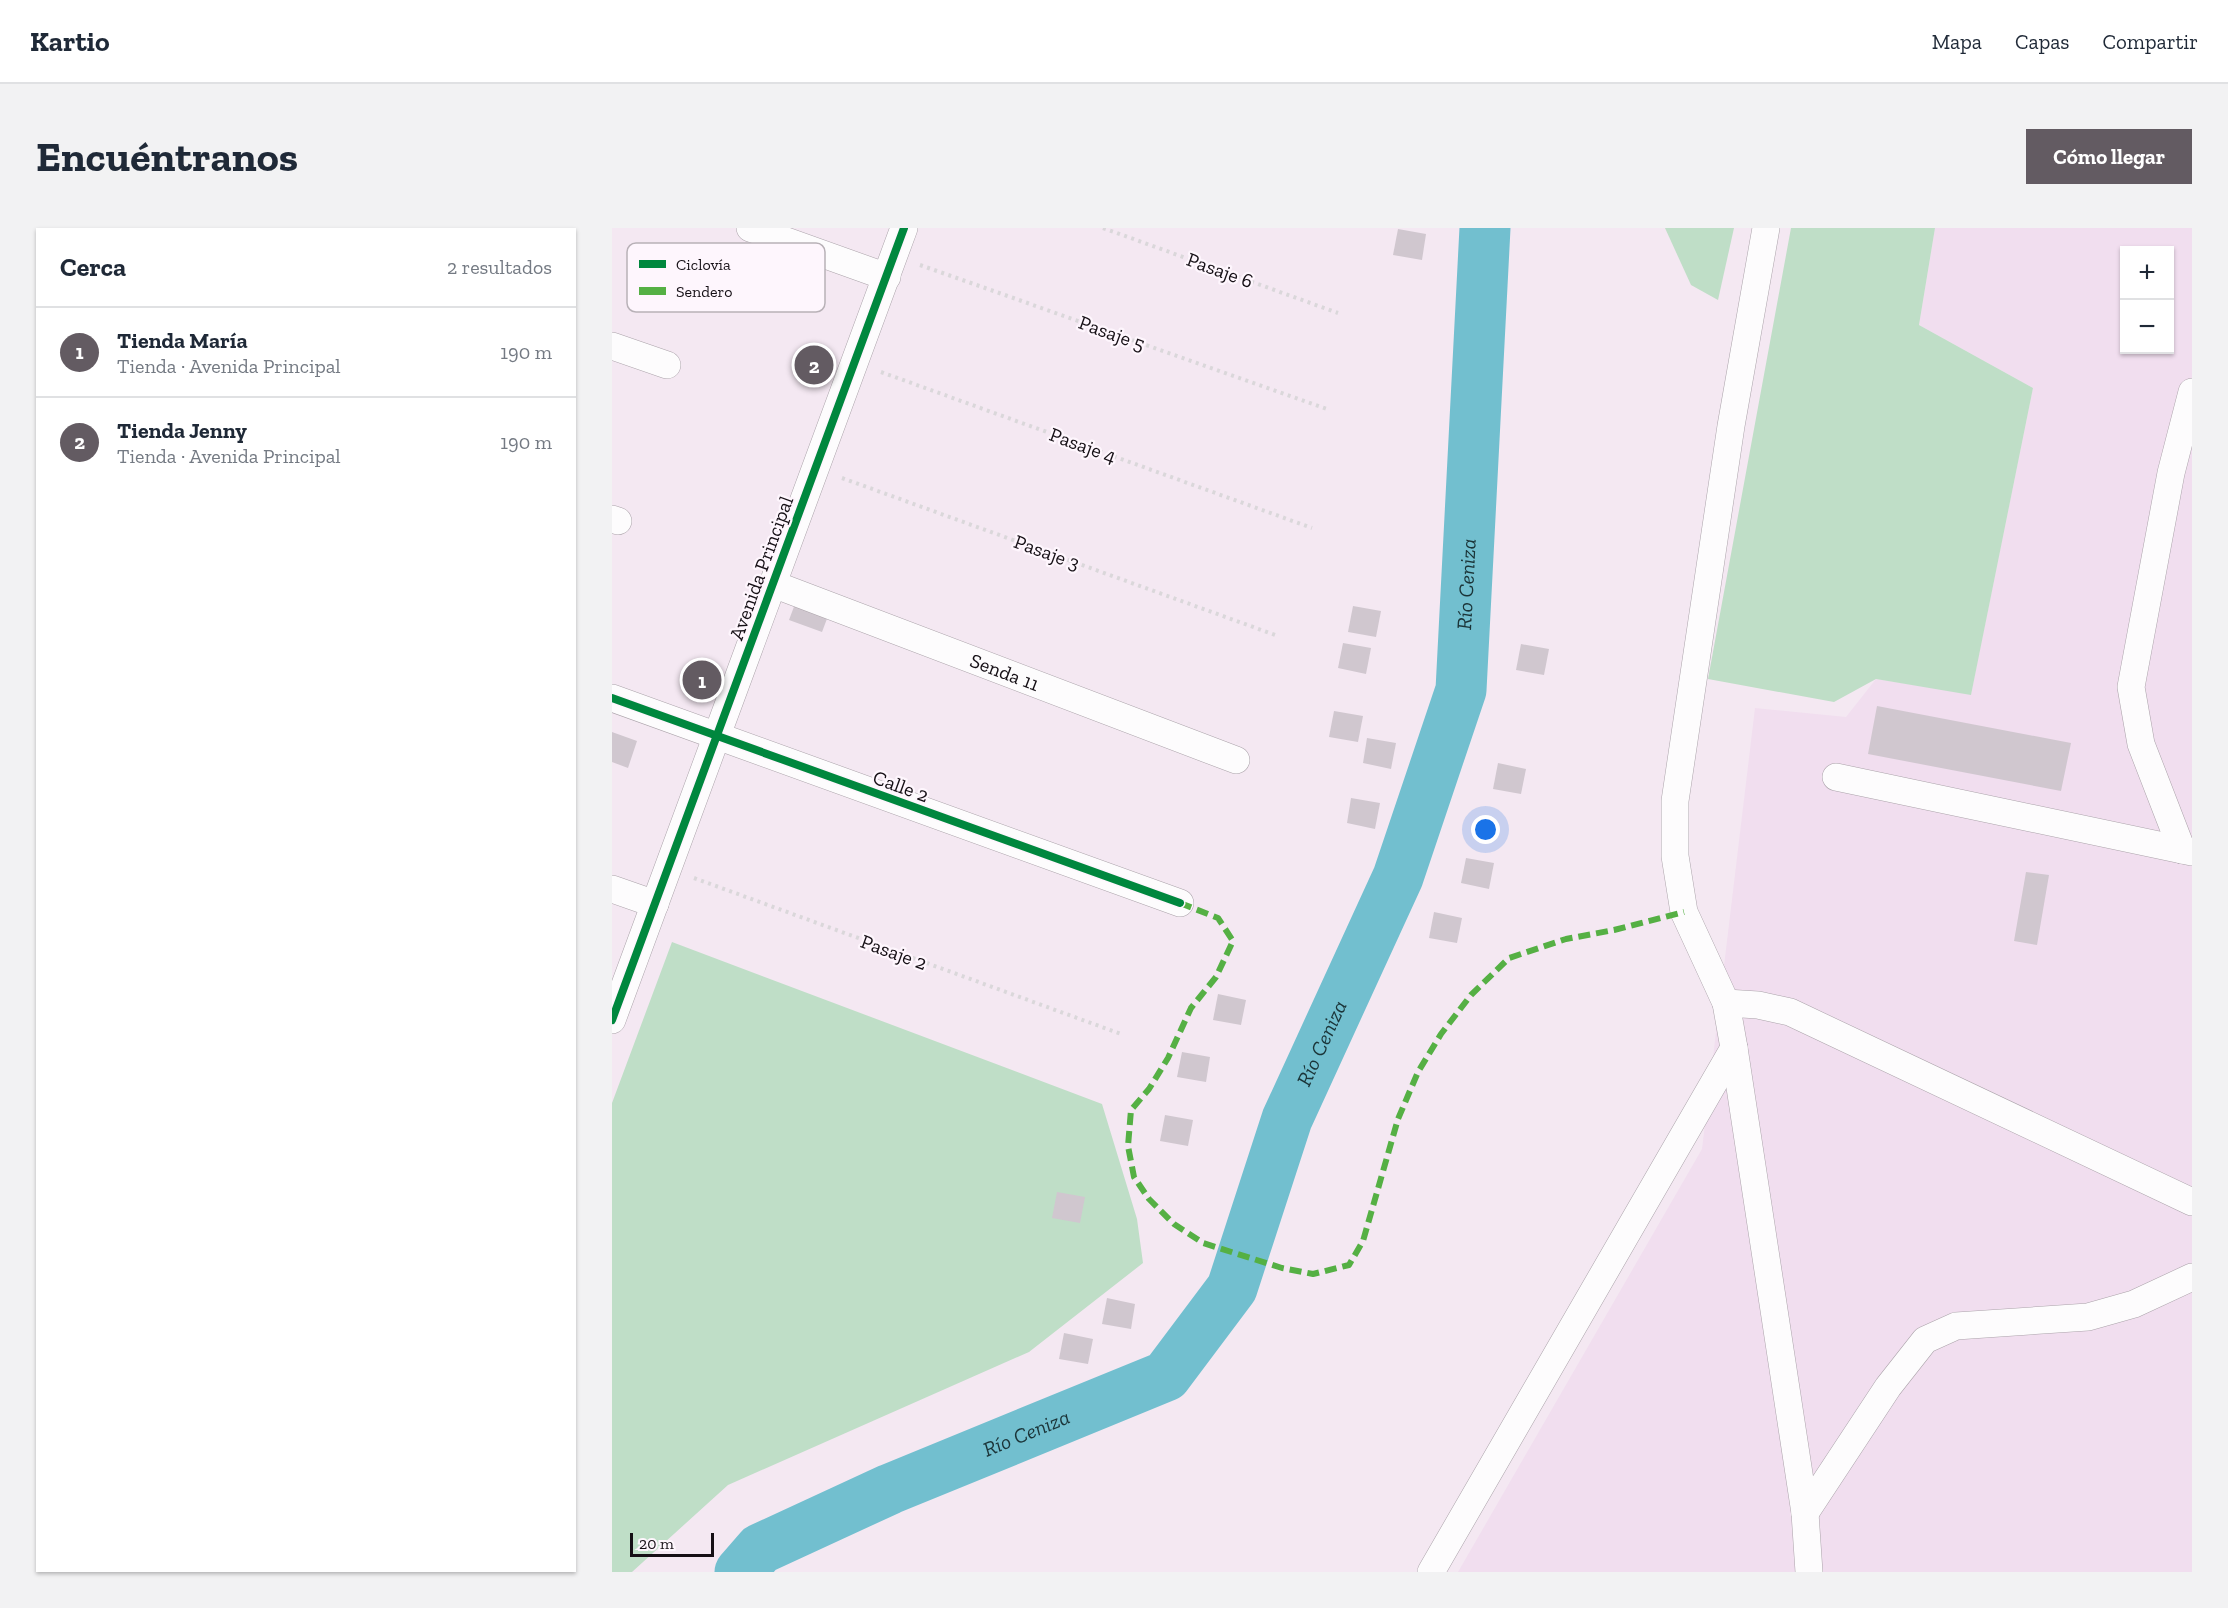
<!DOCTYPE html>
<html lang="es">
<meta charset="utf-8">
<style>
:root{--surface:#fff;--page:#f2f2f3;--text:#1f2937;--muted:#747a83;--line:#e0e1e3;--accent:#635b62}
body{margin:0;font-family:"Zilla Slab",serif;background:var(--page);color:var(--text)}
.controls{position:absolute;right:18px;top:18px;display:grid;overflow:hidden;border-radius:0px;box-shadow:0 2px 4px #0004}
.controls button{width:54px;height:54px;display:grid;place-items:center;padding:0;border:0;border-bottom:2px solid var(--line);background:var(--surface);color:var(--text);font:30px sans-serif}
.scale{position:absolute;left:18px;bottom:15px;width:84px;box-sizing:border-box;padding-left:6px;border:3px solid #150f15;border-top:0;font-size:16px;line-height:21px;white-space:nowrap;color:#150f15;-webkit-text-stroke:4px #fef6fd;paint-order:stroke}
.you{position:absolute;left:874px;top:602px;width:21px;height:21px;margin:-15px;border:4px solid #fff;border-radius:50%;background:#1a73e8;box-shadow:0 0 0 9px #1a73e833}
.badge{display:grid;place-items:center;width:39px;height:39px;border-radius:50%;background:var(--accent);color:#fff;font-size:20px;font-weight:700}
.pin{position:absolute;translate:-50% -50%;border:3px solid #fff;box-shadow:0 2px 6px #0006}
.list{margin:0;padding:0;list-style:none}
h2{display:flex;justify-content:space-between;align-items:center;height:78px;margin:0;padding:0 24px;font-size:26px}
h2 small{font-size:20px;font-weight:400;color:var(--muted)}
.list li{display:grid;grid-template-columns:39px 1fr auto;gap:18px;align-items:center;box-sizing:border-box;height:90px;padding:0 24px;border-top:2px solid var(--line)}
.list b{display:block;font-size:22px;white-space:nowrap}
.list p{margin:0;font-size:20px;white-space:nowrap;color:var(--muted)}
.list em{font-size:20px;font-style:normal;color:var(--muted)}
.map{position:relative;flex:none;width:1580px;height:1344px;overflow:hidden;border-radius:0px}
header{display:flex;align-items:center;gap:36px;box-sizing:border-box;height:84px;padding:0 30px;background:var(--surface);border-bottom:2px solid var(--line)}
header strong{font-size:28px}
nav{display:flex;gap:33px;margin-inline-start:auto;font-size:21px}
.intro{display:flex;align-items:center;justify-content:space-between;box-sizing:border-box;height:144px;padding:0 36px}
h1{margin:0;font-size:42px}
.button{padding:15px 27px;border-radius:0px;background:var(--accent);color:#fff;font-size:21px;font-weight:700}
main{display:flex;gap:36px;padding:0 36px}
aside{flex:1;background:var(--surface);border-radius:0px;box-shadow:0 2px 4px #0004}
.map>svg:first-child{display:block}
.built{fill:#f1deef;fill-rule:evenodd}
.green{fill:#bfdec7}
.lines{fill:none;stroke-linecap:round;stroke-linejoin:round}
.river{stroke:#72bfcf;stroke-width:51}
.building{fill:#d0c7cf}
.minor-casing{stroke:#aba3aa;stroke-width:28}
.path{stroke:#dad7da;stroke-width:4;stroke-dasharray:3 4.5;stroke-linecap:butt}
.minor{stroke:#fdfcfd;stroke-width:27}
.quiet{stroke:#55b044;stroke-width:6;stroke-dasharray:12 6;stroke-linecap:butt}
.cycleway-casing{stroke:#fef6fd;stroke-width:11}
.cycleway{stroke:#00873e;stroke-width:8}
.labels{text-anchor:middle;stroke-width:4.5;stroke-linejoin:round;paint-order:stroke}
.street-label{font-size:20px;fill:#150f15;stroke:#fef6fd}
.water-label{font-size:21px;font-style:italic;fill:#1b3438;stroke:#fef6fd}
.key{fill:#fef6fd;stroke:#b8b1b7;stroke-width:1.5}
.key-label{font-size:16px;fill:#150f15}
</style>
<header>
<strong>Kartio</strong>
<nav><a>Mapa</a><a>Capas</a><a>Compartir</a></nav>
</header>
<div class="intro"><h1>Encuéntranos</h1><a class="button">Cómo llegar</a></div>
<main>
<aside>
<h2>Cerca<small>2 resultados</small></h2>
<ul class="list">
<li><span class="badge">1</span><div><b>Tienda María</b><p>Tienda · Avenida Principal</p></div><em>190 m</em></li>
<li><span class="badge">2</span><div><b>Tienda Jenny</b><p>Tienda · Avenida Principal</p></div><em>190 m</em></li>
</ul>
</aside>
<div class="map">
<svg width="1580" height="1344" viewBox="0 0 1580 1344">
<rect width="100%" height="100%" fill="#f4e8f2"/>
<!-- built -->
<path class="built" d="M1323,0H1580V1344H846L1090,921L1143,480L1234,489L1264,451L1359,466L1421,160L1307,97ZM1512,22H1558V122H1512Z"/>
<!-- green -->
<g class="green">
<path d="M1053,0H1122L1106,72L1079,57Z"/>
<path d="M1179,0H1323L1307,97L1421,160L1359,467L1264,451L1222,474L1096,451Z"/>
<path d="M60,714L490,876L525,991L531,1035L417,1124L116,1257L20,1344H0V875Z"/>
</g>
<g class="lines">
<!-- river -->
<path class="river" id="s1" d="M128,1344L148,1321L278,1261L554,1148L620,1060L675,891L786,649L849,462L873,0"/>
</g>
<!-- building -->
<g class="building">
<path d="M786,1L814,6L810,32L781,27Z"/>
<path d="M197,124L215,131L208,149L190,143Z"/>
<path d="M186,368L219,380L210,404L177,392Z"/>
<path d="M741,378L769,383L764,409L736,404Z"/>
<path d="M731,415L759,420L754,446L726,440Z"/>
<path d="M909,416L937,421L932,447L904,442Z"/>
<path d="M1265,478L1459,515L1449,563L1256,526Z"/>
<path d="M722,483L751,488L746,514L717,509Z"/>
<path d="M0,504L25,513L16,540L0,534Z"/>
<path d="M755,510L784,515L779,541L751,535Z"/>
<path d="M886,535L914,541L909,566L881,561Z"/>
<path d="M739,570L768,575L763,601L735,595Z"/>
<path d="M854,630L882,635L877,661L849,655Z"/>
<path d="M1414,644L1437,647L1425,717L1402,713Z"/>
<path d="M822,684L850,690L845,715L817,710Z"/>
<path d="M606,766L634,772L629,797L601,792Z"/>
<path d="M570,824L598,829L594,854L565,849Z"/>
<path d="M553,887L581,892L576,918L548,913Z"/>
<path d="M445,964L473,969L468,995L440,990Z"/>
<path d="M495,1070L523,1076L519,1101L490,1096Z"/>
<path d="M452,1105L481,1111L476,1136L447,1131Z"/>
</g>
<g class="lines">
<defs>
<g id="minor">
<path d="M138,0L275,49"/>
<path d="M1154,0L1119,198L1063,573V628L1072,684L1114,775L1122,820L1193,1285L1197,1344"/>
<path d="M0,118L55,137"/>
<path d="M0,291L6,293"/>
<path id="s2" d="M161,356L624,532"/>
<path d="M0,470L568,675"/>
<path d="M1224,549L1580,624"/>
<path d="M1570,622L1529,516L1519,459L1559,245L1580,164"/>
<path d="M0,661L43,676"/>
<path d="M1114,775L1146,777L1178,784L1580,974"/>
<path d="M0,792L292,0"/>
<path d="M1193,1285L1276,1159L1313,1112L1344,1098L1476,1089L1522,1076L1580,1049"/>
<path d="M819,1344L1122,820"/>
</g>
</defs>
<!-- minor casing -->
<use href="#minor" class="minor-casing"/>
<!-- path -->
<g class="path">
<path d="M491,0L726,85"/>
<path d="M308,37L718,182"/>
<path d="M269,144L700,300"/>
<path d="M230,250L666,408"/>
<path d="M82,650L509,806"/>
</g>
<!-- minor -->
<use href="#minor" class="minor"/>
<!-- quiet -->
<path class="quiet" d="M568,675L606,690L621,713L604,749L579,780L556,830L537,861L519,882L516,918L522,949L537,971L562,996L591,1015L670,1040L701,1046L737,1037L751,1013L786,891L806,844L829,806L859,767L897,730L954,711L1002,702L1072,684"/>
<defs>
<g id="cycleway">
<path d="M0,470L568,675"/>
<path d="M0,792L292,0"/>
</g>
</defs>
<!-- cycleway casing -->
<use href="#cycleway" class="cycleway-casing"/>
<!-- cycleway -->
<use href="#cycleway" class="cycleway"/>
</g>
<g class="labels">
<!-- street labels -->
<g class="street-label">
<text transform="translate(608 42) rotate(20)" y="7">Pasaje 6</text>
<text transform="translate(500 105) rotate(20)" y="7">Pasaje 5</text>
<text transform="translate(471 217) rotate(20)" y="7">Pasaje 4</text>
<text transform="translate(435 324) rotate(20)" y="7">Pasaje 3</text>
<text transform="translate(149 340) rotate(-70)" y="7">Avenida Principal</text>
<text dy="7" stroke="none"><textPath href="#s2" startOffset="248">Senda 11</textPath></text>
<text transform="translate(289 558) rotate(20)" y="7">Calle 2</text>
<text transform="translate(282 724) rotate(20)" y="7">Pasaje 2</text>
</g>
<!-- water labels -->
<g class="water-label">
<text dy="7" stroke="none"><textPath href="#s1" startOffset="1329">Río Ceniza</textPath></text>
<text dy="7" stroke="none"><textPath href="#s1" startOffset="843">Río Ceniza</textPath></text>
<text dy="7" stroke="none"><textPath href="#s1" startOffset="321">Río Ceniza</textPath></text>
</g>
</g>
<!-- legend -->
<rect x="15" y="15" width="198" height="69" rx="9" class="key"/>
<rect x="27" y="32" width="27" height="8" fill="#00873e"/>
<rect x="27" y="59" width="27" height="8" fill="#55b044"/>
<g class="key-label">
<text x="64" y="42">Ciclovía</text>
<text x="64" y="69">Sendero</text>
</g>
</svg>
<div class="controls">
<button>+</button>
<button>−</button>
</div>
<div class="scale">20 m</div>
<div class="you"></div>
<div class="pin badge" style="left:90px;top:452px">1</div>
<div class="pin badge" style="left:202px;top:137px">2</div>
</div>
</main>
